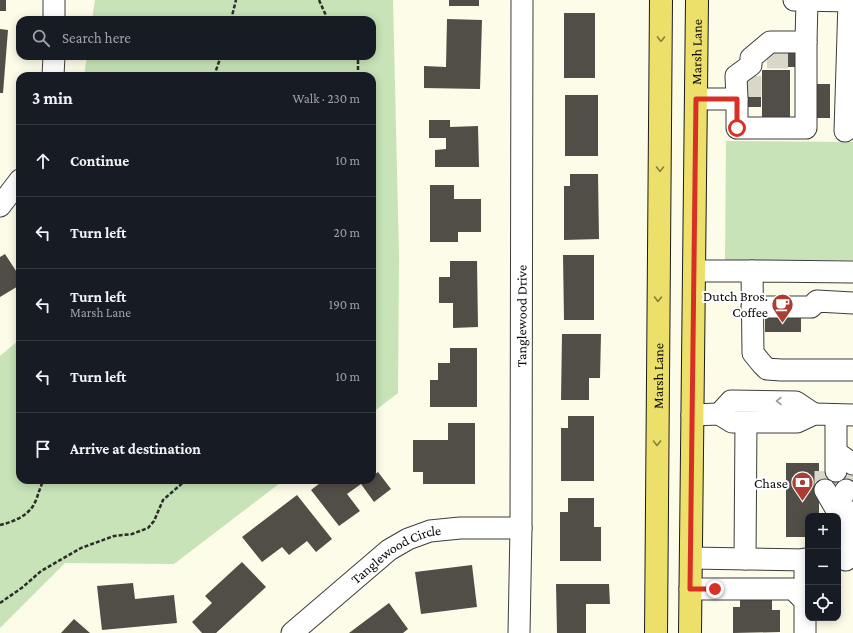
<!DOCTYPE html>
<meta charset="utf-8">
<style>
:root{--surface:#171b24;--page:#20242c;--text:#f1f3f6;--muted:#9ea1a6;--line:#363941}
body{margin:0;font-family:"Crimson Pro",serif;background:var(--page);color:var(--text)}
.controls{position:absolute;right:12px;bottom:12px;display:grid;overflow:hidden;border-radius:8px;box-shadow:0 2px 10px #0003}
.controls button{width:36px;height:36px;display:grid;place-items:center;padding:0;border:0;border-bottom:1px solid var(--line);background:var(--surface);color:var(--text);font:20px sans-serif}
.stop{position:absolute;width:12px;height:12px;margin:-9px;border:3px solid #d93025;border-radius:50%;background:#fff}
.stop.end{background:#d93025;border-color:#fff;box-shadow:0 1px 4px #0008}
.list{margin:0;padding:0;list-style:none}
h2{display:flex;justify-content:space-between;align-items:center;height:52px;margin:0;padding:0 16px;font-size:17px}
h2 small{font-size:13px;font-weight:400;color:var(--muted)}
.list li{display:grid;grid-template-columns:26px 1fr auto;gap:12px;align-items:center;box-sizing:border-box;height:72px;padding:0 16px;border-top:1px solid var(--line)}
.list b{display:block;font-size:15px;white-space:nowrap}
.list p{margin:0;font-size:13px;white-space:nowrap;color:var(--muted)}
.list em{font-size:13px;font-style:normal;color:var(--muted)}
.icon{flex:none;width:22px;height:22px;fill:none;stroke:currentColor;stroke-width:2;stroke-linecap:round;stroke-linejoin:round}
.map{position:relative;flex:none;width:853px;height:633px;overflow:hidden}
.search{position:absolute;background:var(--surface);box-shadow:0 2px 10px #0003;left:16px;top:16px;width:360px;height:44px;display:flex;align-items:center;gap:10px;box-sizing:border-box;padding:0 14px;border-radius:12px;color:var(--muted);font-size:15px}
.panel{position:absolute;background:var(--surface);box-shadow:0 2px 10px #0003;left:16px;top:72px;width:360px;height:412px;border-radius:12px}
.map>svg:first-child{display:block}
.green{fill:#c7e3b7}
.building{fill:#514d47}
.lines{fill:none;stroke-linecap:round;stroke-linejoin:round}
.minor-tunnel{stroke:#d9d8c8;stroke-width:21;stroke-dasharray:21 10;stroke-linecap:butt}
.minor-casing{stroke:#3d3d3d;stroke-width:23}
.major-casing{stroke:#1b1b1b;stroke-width:24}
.path{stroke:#2c2c2c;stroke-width:2.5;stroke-dasharray:4 2;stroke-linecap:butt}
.minor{stroke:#fff;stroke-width:21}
.major{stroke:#ece06a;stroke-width:22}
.oneway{stroke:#86803f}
.oneway2{stroke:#9d9d9d}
.route{stroke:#d93025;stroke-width:5}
.labels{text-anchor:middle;stroke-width:4;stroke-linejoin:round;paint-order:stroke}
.street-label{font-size:14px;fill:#0a0a0a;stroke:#fff}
.poi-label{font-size:14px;fill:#0a0a0a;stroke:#fff;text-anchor:end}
</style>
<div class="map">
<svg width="853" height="633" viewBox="0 0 853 633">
<rect width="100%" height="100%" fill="#fdfce9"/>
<!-- green -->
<g class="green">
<path d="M95,0H393L399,256L398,393L372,413V76H84L87,56H372V20H92Z"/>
<path d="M726,141L853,142V260H725Z"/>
<path d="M20,339V480H284L174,564L65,563L0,628V356Z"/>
</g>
<!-- building -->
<g class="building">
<rect x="0" y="0" width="6" height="11"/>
<rect x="449" y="0" width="30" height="6"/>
<rect x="564" y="13" width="31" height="65"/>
<path d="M447,19L482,20L480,89L424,88V66L446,67Z"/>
<path d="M0,29L8,30L3,93H0Z"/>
<rect x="767" y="48" width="33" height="19"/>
<rect x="762" y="70" width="28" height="55"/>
<rect x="741" y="76" width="20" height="31"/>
<rect x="810" y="84" width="20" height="34"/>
<rect x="565" y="95" width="33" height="61"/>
<path d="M429,120H450V127L478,126L479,167H435V150L446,149V138H429Z"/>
<path d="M570,174H598L599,239L564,240V186H570Z"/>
<path d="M430,185H454V199H481V232H458V242H430Z"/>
<path d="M5,254L20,277V285L0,297V257Z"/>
<path d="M563,255H594V320H564Z"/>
<path d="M450,261H477L478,327L453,328V303H439V277H450Z"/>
<path d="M765,316L801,317V332H765Z"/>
<path d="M562,334H601L600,378H589V400H561Z"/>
<path d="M450,348H477V407H430V380H438V363H450Z"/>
<path d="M568,416H594V481H561V428H568Z"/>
<path d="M448,423H475V484H423V472H413V440H448Z"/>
<path d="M786,463H819V471H850V490H819V516H808V537H786Z"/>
<path d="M378,472L391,489L374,502L361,484L347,494L360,511L339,526L311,490L324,480H372V476Z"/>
<path d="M297,495L332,539L316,552L307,541L289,555L282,547L262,562L242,537Z"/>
<path d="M568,498H594V527H601V561H560V512H568Z"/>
<path d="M242,562L266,587L216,633H202L192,622L212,603L205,596Z"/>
<path d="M472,565L477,607L421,614L415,572Z"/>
<path d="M133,583L135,599L174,595L177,623L102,630L97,586Z"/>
<path d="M556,584H609L610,604H586V633H557Z"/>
<path d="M740,600H772V610H780V632L733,633V607H740Z"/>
<path d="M389,603L408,629L403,633H349Z"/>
<path d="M74,619L90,633H61Z"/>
</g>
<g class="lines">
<!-- minor-tunnel -->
<g class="minor-tunnel">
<path d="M767,58H800"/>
<path d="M751,76V107"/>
<path d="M825,471V490"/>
<path d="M846,471V490"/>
</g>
<defs>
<g id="minor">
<path d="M54,0V20"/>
<path d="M794,0L853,1"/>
<path d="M53,76L54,56"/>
<path d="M696,99H737V128H806V42"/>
<path d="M737,99L736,76L751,65V58L770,42H806L807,0"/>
<path d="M845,131L849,1"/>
<path d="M0,206L20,180"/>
<path d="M694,271H752"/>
<path d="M853,272L752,271L753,353L762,364L767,369L781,370H853"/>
<path d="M752,307H811L817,301L853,303"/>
<path d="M719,414L731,401L796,402L814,414"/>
<path d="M692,415L719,414L732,422H797L814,414L853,415"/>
<path d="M836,415V471"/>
<path d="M837,453L853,464"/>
<path d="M825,490L836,509L846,518"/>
<path d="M836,509L846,490"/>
<path d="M691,558L808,560"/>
<path d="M745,559L746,422"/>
<path d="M805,559V601"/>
<path d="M846,560V518L853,512"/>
<path d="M690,589H793L805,601V633"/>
<path id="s1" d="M292,633L389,550L408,539L430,531L460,528H521"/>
<path id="s2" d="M519,633L521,528L522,0"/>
</g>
<g id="major">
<path id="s3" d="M656,633L661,0"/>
<path id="s4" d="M690,633L697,0"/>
</g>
</defs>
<!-- minor casing -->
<use href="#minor" class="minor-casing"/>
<!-- major casing -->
<use href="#major" class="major-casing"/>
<!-- path -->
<g class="path">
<path d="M319,0L328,20"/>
<path d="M231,20L236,0"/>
<path d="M214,76L221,56"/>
<path d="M358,76V56"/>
<path d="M0,525C12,522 26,517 33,506C38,498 39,488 44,480"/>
<path d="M0,603L23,587L41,571L81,548L114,536L132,534L148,528L154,521L163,500L186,480"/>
</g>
<!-- minor -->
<use href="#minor" class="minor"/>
<!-- major -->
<use href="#major" class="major"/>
</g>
<!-- one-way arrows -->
<defs><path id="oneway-chevron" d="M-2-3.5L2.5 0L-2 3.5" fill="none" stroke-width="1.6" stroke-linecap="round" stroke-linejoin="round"/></defs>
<g class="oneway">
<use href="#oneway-chevron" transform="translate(661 39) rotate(91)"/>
<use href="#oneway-chevron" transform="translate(660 169) rotate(91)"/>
<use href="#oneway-chevron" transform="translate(658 299) rotate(91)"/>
<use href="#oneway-chevron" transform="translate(657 443) rotate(90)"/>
</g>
<use class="oneway2" href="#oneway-chevron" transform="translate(779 401) rotate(-180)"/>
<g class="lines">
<!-- route -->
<path class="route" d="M715,589H690L696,99H737V128"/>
</g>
<!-- icons -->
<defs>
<symbol id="cafe-pin" viewBox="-11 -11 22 30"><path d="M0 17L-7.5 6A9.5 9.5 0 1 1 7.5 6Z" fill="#ac3d30" stroke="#fff"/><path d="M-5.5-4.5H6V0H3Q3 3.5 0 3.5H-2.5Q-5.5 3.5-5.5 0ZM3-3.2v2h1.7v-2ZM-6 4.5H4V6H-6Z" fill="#fff"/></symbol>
<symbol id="bank-pin" viewBox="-11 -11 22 30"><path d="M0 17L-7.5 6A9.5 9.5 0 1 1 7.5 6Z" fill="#ac3d30" stroke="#fff"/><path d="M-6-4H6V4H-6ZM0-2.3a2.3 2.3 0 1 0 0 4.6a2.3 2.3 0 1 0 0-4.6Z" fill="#fff"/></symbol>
</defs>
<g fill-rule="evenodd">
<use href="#cafe-pin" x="770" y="292" width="25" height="34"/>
<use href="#bank-pin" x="790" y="470" width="25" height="34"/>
</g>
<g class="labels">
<!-- street labels -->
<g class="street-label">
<text dy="5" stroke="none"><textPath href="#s4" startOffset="581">Marsh Lane</textPath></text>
<text dy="5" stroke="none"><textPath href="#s2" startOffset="317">Tanglewood Drive</textPath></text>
<text dy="5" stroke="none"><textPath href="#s3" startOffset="257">Marsh Lane</textPath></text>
<text dy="5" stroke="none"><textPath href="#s1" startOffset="132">Tanglewood Circle</textPath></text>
</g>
<!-- poi labels -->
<g class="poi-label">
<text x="768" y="301">Dutch Bros.<tspan x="768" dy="16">Coffee</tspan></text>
<text x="788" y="488">Chase</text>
</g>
</g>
</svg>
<div class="controls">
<button>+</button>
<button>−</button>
<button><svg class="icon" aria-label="locate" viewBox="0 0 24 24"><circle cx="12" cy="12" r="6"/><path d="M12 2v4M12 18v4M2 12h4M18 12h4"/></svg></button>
</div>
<div class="stop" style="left:737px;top:128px"></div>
<div class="stop end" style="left:715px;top:589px"></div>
<div class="search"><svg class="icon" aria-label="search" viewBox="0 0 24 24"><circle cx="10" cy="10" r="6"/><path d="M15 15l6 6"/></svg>Search here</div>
<section class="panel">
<h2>3 min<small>Walk · 230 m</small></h2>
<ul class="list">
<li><svg class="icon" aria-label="ahead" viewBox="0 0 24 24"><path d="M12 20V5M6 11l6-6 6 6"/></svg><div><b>Continue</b></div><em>10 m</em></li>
<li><svg class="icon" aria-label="left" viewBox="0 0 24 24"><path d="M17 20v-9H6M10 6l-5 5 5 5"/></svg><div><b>Turn left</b></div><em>20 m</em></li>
<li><svg class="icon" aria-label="left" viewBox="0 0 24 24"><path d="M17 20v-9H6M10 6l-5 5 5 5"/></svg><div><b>Turn left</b><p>Marsh Lane</p></div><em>190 m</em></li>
<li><svg class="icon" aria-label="left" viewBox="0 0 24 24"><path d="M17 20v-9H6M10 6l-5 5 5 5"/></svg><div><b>Turn left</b></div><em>10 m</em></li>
<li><svg class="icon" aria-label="arrive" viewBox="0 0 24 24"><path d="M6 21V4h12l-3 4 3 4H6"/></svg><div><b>Arrive at destination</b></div></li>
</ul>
</section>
</div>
